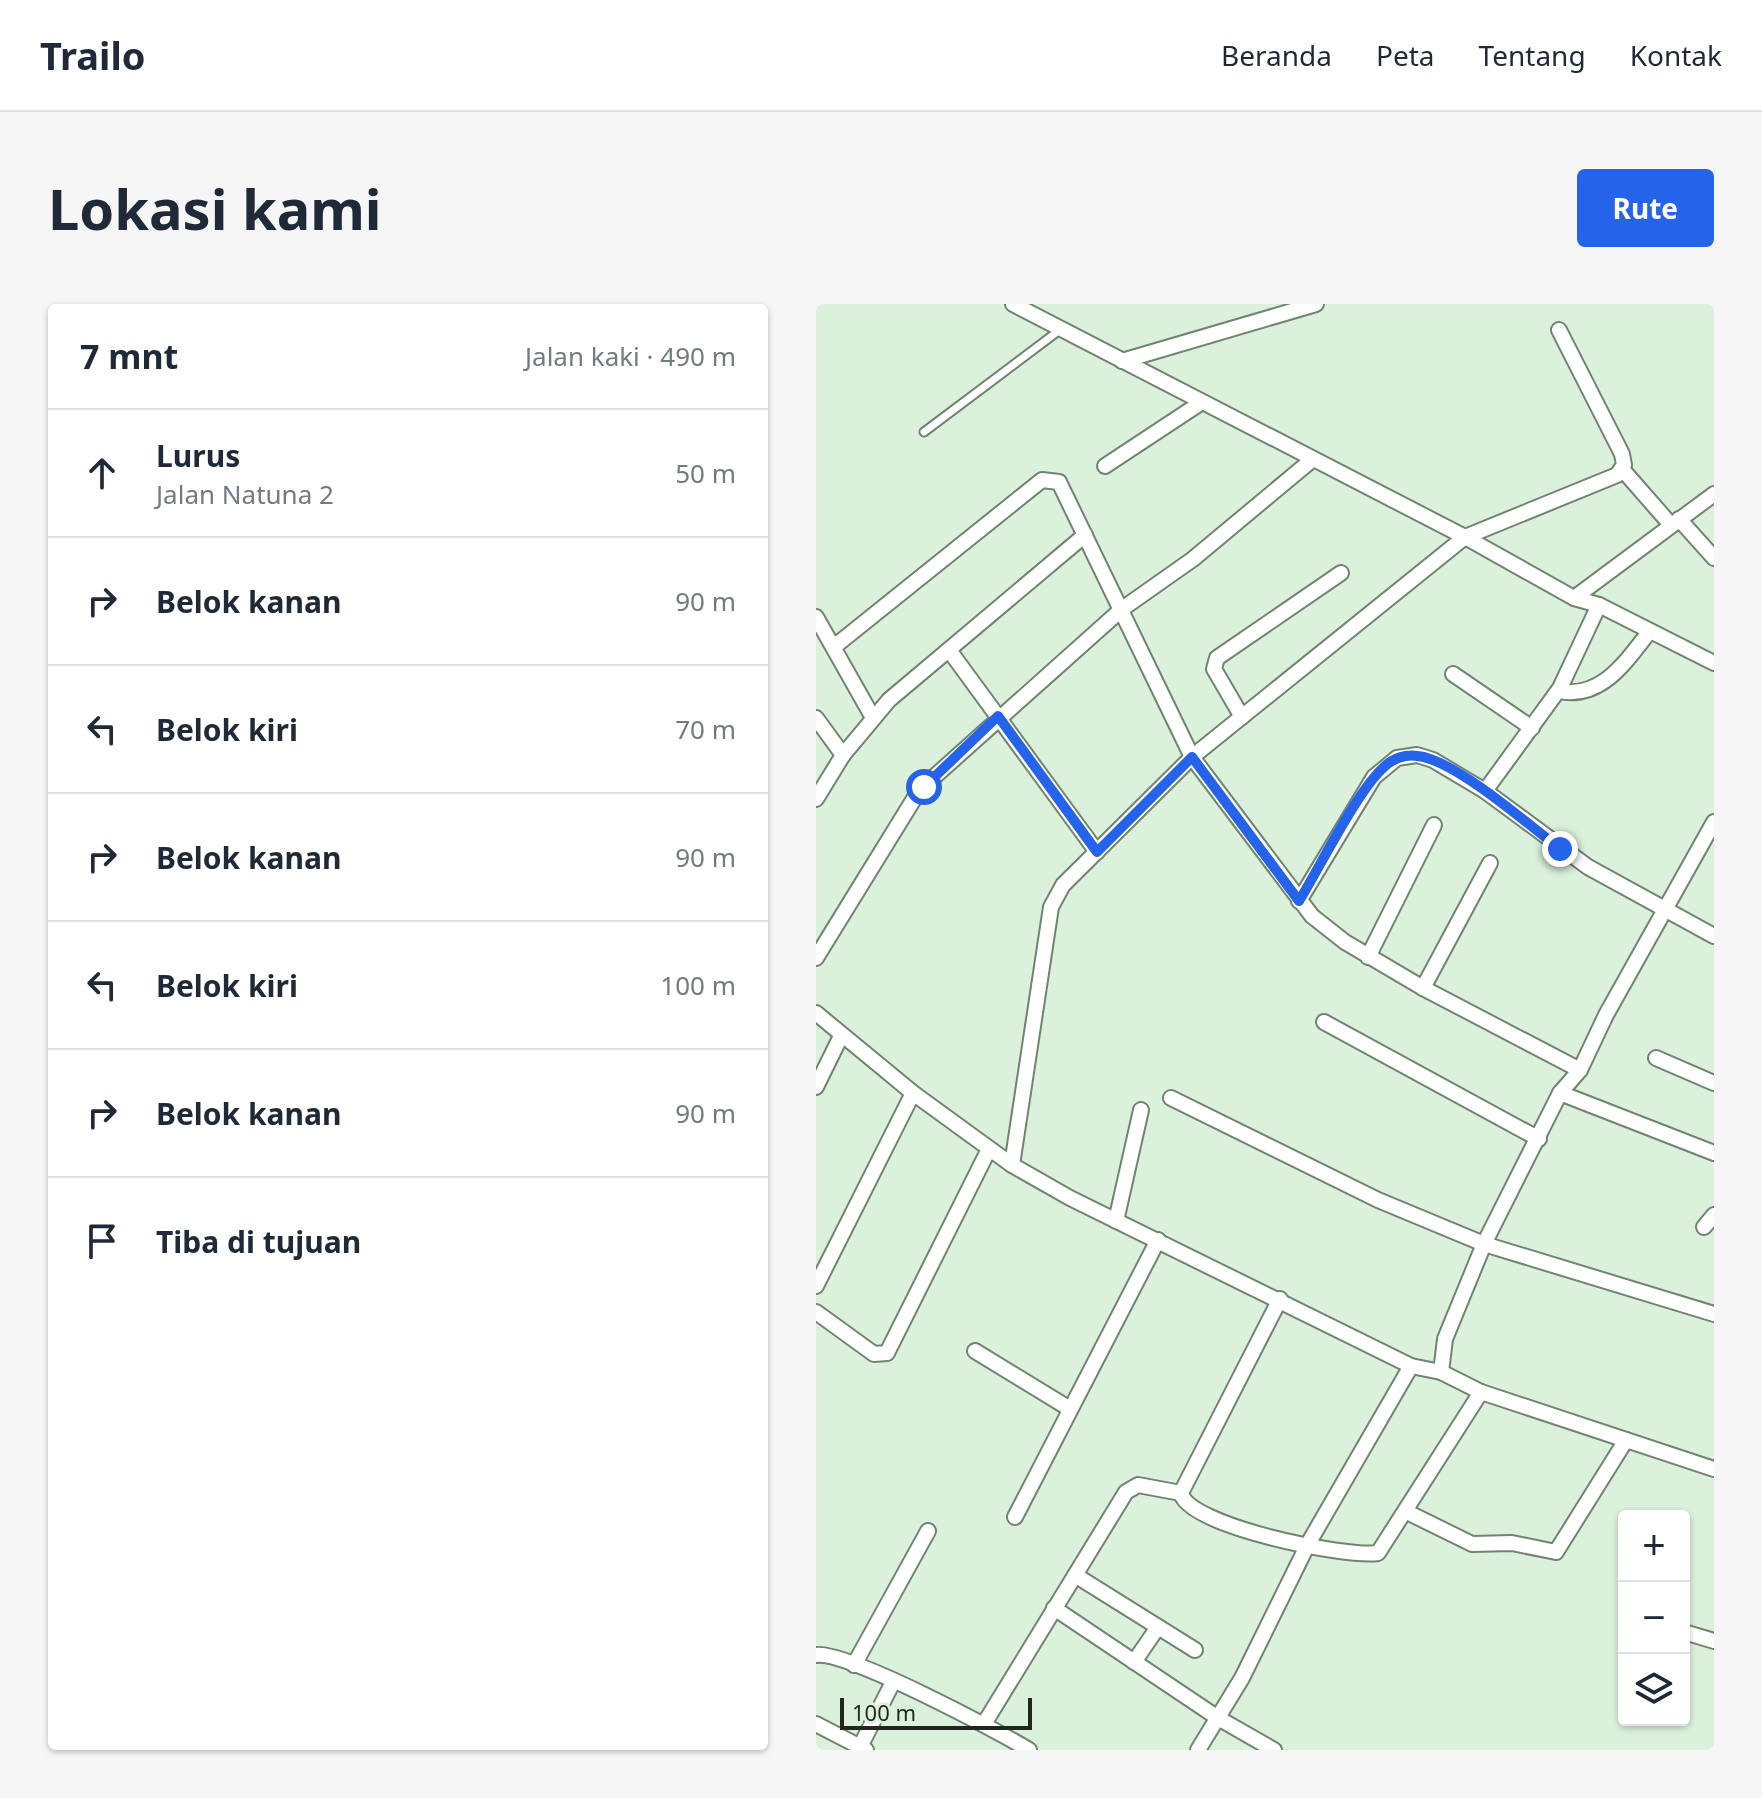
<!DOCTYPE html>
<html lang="id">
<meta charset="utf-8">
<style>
:root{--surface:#fff;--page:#f6f6f7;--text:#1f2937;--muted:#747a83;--line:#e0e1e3;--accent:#2563eb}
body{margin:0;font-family:"Noto Sans",sans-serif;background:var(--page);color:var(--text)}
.controls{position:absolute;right:24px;bottom:24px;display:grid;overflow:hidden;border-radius:8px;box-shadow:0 2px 6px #0004}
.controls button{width:72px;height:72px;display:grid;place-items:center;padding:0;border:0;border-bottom:2px solid var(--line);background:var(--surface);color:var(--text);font:40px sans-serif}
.scale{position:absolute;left:24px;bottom:20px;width:192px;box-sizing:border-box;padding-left:8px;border:4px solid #1f271f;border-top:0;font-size:22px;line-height:28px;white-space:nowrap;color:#1f271f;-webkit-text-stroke:6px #dcf1dc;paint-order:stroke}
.stop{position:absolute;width:24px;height:24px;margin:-18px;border:6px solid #2563eb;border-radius:50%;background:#fff}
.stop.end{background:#2563eb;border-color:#fff;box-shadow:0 2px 8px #0008}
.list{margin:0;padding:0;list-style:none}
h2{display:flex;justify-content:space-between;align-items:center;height:104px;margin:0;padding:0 32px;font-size:34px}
h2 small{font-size:26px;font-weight:400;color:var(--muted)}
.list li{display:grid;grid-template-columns:52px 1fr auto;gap:24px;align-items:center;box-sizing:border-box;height:128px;padding:0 32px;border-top:2px solid var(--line)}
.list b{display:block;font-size:30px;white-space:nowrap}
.list p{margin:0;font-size:26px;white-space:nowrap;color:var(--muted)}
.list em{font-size:26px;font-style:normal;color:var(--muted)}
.icon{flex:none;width:44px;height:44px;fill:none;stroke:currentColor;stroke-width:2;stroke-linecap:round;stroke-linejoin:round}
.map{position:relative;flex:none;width:898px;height:1446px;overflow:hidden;border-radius:8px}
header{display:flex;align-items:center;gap:48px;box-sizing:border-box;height:112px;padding:0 40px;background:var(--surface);border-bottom:2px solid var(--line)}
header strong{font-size:38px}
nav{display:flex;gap:44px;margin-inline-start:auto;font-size:28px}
.intro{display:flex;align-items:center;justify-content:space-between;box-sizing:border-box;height:192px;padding:0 48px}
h1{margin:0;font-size:56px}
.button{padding:20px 36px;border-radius:8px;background:var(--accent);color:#fff;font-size:28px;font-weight:700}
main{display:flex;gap:48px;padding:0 48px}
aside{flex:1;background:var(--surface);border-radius:8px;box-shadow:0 2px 6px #0004}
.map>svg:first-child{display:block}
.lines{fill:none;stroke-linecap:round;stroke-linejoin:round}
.service-casing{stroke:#718471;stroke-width:11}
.minor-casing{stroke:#718471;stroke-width:18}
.service{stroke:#fff;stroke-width:7}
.minor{stroke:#fff;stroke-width:14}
.route{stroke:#2563eb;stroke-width:10}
</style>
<header>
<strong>Trailo</strong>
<nav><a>Beranda</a><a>Peta</a><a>Tentang</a><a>Kontak</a></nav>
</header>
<div class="intro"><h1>Lokasi kami</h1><a class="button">Rute</a></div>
<main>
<aside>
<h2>7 mnt<small>Jalan kaki · 490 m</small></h2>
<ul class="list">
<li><svg class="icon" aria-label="ahead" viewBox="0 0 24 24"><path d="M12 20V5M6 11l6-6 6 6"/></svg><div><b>Lurus</b><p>Jalan Natuna 2</p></div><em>50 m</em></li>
<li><svg class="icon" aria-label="right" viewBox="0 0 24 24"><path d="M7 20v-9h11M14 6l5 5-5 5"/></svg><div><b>Belok kanan</b></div><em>90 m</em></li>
<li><svg class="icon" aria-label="left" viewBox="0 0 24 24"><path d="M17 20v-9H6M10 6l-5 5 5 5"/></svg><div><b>Belok kiri</b></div><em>70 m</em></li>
<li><svg class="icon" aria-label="right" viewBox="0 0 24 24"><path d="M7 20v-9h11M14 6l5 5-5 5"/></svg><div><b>Belok kanan</b></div><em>90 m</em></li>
<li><svg class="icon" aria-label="left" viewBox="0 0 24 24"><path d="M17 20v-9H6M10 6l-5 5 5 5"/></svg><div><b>Belok kiri</b></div><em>100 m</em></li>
<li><svg class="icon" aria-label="right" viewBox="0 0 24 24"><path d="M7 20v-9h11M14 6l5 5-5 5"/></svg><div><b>Belok kanan</b></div><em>90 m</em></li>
<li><svg class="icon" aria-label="arrive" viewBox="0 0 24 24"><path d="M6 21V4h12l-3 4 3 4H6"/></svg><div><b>Tiba di tujuan</b></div></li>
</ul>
</aside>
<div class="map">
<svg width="898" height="1446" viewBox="0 0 898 1446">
<rect width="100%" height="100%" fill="#dcf1dc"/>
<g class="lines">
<defs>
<path id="service" d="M108,128L245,25"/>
<g id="minor">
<path d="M197,0L649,233L758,294L783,301L898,359"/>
<path d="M306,57L500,0"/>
<path d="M289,162L386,98"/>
<path d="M806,165L855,221"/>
<path d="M863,215L898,254"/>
<path d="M758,294L898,190"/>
<path d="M0,313L56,412"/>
<path d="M19,342L226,176L243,178L376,453L496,612L529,638L607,684L764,766"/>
<path d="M133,346L281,548"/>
<path d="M637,370L716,424"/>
<path d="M742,387C786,396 810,357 834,327"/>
<path d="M426,413L398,365L401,354L525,269"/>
<path d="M0,414L27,451"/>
<path d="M669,487L744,384L783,301"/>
<path d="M0,495L27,451L73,396L269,231"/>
<path d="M483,597L558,473L581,454L601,451L617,456L669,487L772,563L898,632"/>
<path d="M552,653L618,521"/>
<path d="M0,654L101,490L118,473L306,305L377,255L497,155"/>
<path d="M607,684L674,559"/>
<path d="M0,709L97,789L196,861L254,894L595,1062L625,1068L665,1088L898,1165"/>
<path d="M508,718L723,835"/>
<path d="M840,754L898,779"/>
<path d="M0,783L25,732"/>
<path d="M744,789L898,849"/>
<path d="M355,794L562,896L668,940L898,1010"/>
<path d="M196,861L235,603L247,581L376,453L649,233L801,171L808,161L806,150L743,26"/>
<path d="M300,917L325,806"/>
<path d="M888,923L898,911"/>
<path d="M0,982L97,789"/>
<path d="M464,995L365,1189C372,1222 530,1254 562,1249L665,1088"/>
<path d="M0,1008L58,1050L71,1049L173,845"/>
<path d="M159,1047L254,1105"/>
<path d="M625,1068L629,1035L668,940L744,789L764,766L790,711L898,518"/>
<path d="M591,1208L656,1240L696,1239L740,1248L810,1136"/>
<path d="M199,1213L342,936"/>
<path d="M259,1271L379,1346"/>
<path d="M238,1304L402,1414L458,1446"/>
<path d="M868,1328L898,1337"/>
<path d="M0,1351C31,1347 180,1426 213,1446"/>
<path d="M318,1358L342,1323"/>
<path d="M38,1361L112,1227"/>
<path d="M0,1420L50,1446"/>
<path d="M168,1420L310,1188L322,1181L365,1189"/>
<path d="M45,1441L77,1378"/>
<path d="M382,1446L426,1374L492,1240L595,1062"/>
</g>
</defs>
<!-- service casing -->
<use href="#service" class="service-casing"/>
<!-- minor casing -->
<use href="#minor" class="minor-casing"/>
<!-- service -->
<use href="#service" class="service"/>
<!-- minor -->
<use href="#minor" class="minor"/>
</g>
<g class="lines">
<!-- route -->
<path class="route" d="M108,483L182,412L281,548L376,453L483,597C504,563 541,487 568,463C577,454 590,450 602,452C639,456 713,521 744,545"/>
</g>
</svg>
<div class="controls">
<button>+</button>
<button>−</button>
<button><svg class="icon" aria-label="layers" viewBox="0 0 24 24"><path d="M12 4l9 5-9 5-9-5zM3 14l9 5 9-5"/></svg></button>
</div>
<div class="scale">100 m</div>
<div class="stop" style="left:108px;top:483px"></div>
<div class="stop end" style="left:744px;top:545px"></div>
</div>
</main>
